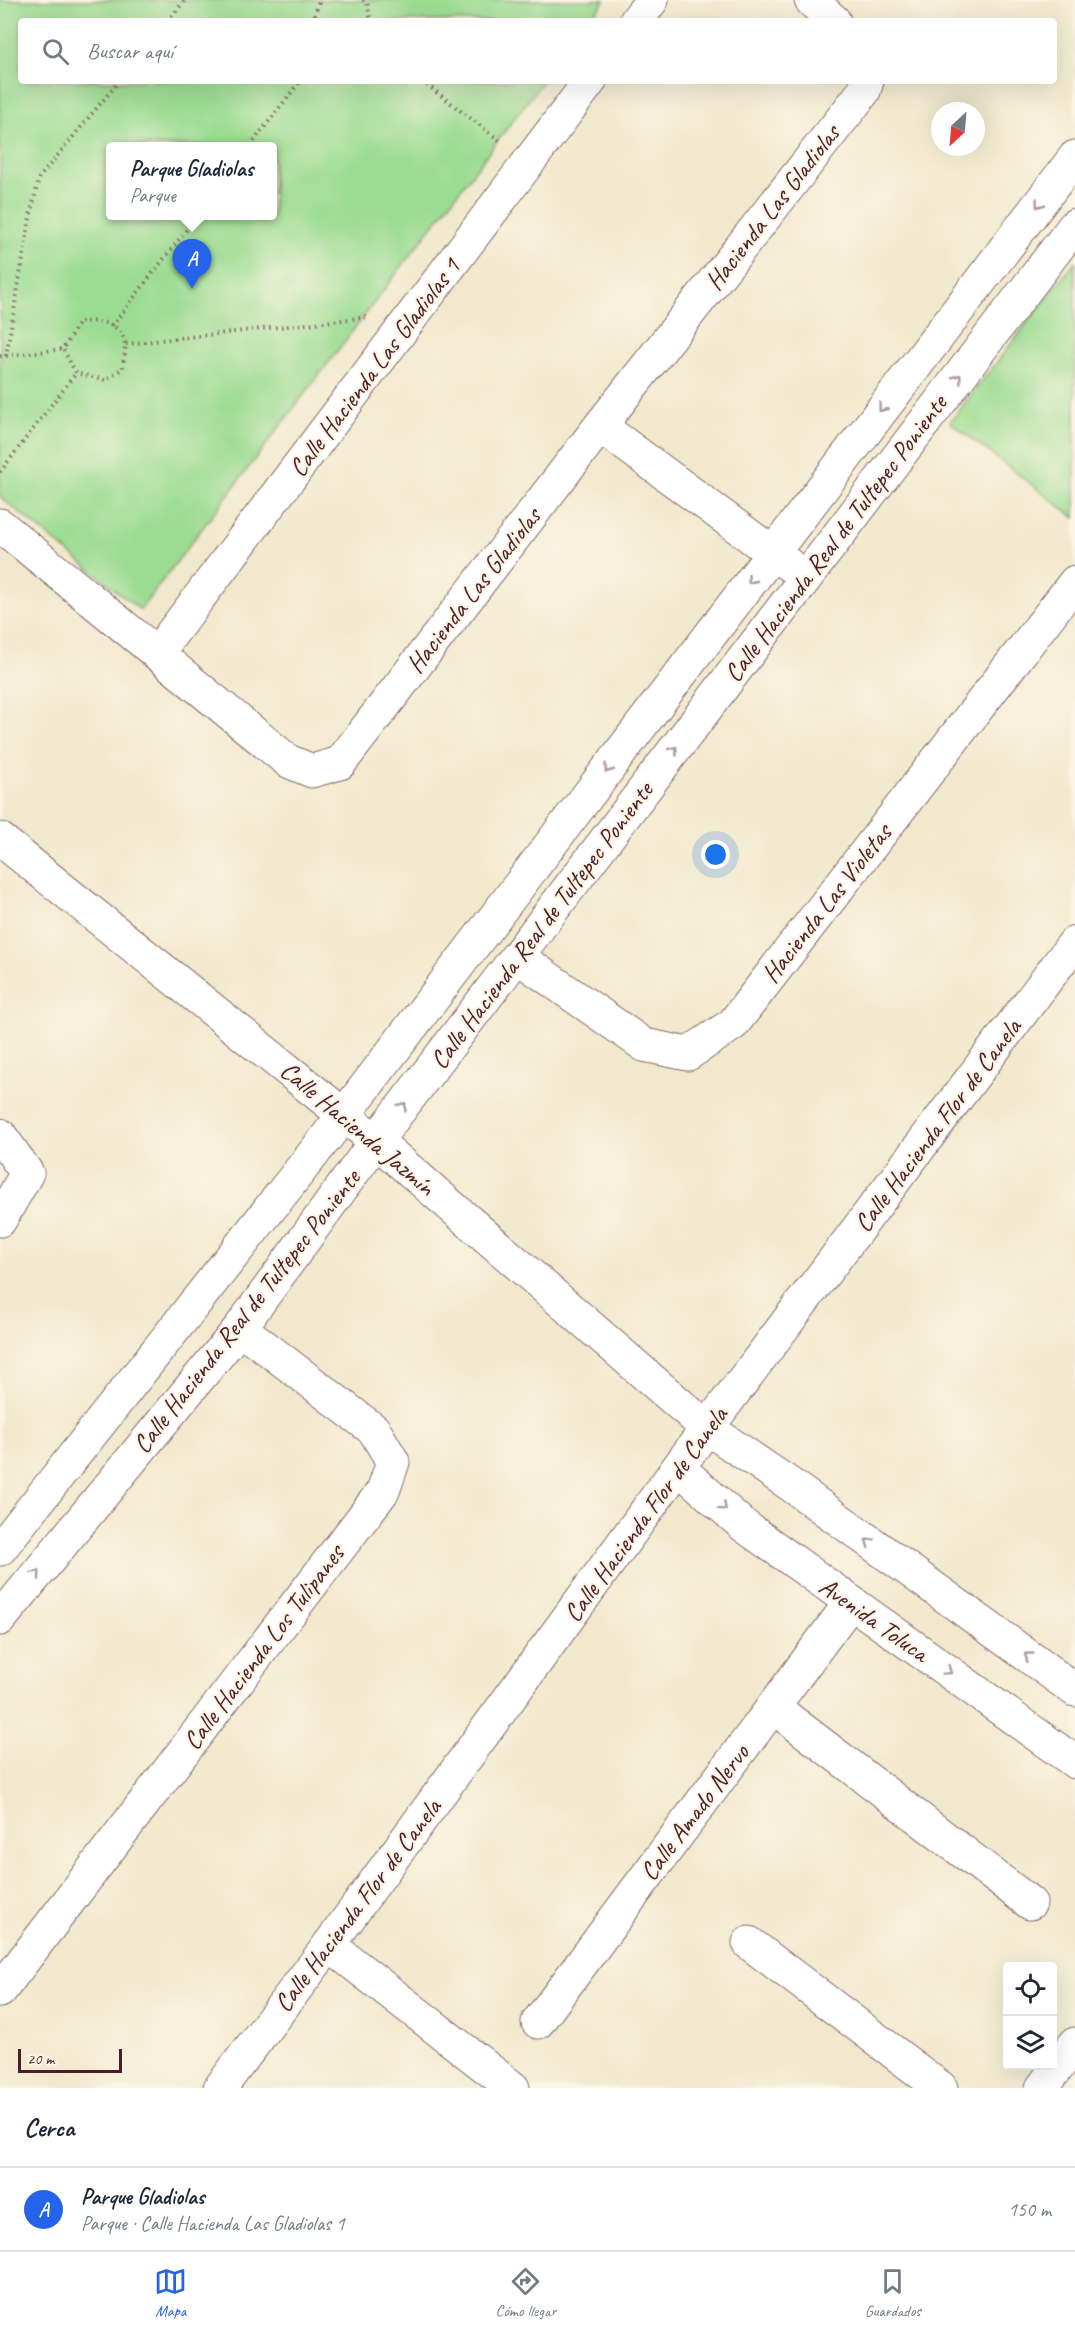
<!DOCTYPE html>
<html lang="es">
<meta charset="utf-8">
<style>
:root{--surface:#fff;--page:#f6f6f7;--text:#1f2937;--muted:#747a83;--line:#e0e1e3;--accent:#2563eb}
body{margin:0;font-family:Caveat,sans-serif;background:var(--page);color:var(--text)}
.controls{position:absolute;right:18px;bottom:18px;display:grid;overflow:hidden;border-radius:6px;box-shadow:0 6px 24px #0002}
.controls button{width:54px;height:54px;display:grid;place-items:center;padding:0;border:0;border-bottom:2px solid var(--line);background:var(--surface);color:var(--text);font:30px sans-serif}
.compass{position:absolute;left:931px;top:102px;width:54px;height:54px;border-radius:50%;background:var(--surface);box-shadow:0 6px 24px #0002;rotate:206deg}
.scale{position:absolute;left:18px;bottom:15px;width:104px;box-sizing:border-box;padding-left:6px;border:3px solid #4a1f2b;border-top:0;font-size:16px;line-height:21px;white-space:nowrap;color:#4a1f2b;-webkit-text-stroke:4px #fcf5e5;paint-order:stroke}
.you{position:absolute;left:716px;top:855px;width:21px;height:21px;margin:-15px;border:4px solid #fff;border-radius:50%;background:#1a73e8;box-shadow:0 0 0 9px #1a73e833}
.badge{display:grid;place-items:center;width:39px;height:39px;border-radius:50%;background:var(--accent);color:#fff;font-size:20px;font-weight:700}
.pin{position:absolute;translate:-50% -50px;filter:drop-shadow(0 2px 3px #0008)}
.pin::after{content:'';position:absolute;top:32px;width:21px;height:18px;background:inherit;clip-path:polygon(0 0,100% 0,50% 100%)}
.popup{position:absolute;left:106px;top:142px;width:171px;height:78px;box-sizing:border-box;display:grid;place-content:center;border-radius:6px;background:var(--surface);filter:drop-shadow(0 2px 4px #0005);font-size:20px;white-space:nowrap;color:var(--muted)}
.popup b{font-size:22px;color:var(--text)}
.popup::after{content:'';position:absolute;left:50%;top:100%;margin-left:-12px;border:12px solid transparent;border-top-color:var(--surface)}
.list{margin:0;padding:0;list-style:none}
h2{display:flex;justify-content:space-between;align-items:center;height:78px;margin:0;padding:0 24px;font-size:26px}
h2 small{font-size:20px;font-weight:400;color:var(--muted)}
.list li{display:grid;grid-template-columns:39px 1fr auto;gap:18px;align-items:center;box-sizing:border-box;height:84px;padding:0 24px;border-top:2px solid var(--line)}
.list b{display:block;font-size:22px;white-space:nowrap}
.list p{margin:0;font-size:20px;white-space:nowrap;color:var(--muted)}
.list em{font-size:20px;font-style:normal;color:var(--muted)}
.icon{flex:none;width:33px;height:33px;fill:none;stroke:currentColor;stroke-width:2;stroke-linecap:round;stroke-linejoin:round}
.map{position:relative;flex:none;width:1075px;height:2088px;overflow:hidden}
.search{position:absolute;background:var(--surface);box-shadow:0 6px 24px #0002;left:18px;right:18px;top:18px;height:66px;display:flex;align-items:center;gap:15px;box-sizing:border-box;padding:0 21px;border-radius:6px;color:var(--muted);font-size:22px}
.sheet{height:162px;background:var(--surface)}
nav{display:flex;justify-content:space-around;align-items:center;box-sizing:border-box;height:84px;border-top:2px solid var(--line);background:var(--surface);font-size:16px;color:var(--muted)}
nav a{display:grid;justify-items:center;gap:3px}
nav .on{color:var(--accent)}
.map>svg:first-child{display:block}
.green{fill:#9cdc92;stroke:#737e5e;stroke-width:1.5;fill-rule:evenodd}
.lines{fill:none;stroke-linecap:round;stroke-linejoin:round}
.minor-casing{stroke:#846664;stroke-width:35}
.tertiary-casing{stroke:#846664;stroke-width:35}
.path{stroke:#846664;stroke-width:4;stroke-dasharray:1.5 4.5;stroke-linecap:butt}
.minor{stroke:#fff;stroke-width:33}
.tertiary{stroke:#fff;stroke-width:33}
.oneway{stroke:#ae9aa0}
.labels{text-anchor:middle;stroke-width:4.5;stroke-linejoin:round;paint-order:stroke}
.street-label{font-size:26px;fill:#4a1f2b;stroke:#fcf5e5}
</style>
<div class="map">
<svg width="1075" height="2088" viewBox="0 0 1075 2088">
<rect width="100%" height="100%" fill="#fcf5e5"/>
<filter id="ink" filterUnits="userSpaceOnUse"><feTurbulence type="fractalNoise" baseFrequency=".0167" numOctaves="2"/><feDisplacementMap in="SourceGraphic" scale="12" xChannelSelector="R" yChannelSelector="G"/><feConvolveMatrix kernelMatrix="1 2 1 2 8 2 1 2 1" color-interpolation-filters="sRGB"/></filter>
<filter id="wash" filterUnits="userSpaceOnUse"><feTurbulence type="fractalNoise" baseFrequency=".008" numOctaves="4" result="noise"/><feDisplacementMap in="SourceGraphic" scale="24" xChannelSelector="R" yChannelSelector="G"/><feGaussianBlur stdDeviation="1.35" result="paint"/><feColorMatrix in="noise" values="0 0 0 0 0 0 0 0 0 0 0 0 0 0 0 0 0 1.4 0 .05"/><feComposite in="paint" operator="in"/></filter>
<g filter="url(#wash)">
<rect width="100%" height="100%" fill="#f1e9cd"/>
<!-- green -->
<g class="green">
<path d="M0,0H605L589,21H21V81H543L140,610L0,497ZM111,146H273V216H111Z"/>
<path d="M1075,262V518L950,422Z"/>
</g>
</g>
<g filter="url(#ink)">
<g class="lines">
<defs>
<g id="minor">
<path d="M811,0L834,21"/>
<path d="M636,21L652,0"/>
<path d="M600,426L789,565"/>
<path d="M0,525L288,761L312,771L340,763L600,426L864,91L867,81"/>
<path d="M157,653L590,81"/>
<path d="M518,957L644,1045L688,1054L733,1024L1075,582"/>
<path d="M0,1135L27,1173L0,1220"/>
<path d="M707,1428L791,1485L1075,1690"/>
<path d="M679,1468L743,1525L1075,1762"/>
<path d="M0,1549L344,1115L1075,157"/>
<path d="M0,1619L240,1328L376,1141L1075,225"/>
<path d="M773,1707L1030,1903"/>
<path d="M749,1943L941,2088"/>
<path d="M329,1945L513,2088"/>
<path d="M0,1991L383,1491L393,1462L374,1430L240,1328"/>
<path d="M538,2022L851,1602"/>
<path d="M1042,2088L1075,2044"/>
</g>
<g id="tertiary">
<path d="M0,839L376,1141L707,1428"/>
<path d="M220,2088L329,1945L707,1428L1075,942"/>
</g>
</defs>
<!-- minor casing -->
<use href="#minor" class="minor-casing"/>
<!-- tertiary casing -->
<use href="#tertiary" class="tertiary-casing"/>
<!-- path -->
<g class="path">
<path d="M363,0L367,3L371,21"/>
<path d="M168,21L185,0"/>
<path d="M313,21L319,2L322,0"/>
<path d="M422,81L503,143"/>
<path d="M250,146L300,81"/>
<path d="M112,326L197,216"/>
<path d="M126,344L369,317"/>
<path d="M0,356H6L31,212L39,178L119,81"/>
<path d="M6,356L63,349L79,322C97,320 122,321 125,344C126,351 123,361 123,368L105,380L76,373L63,349"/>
<path d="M0,472L76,373"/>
</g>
<!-- minor -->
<use href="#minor" class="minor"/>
<!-- tertiary -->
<use href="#tertiary" class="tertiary"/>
</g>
<!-- one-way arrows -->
<defs><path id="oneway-chevron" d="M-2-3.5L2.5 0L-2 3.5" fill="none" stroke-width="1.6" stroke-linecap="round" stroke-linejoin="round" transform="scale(1.5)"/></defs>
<g class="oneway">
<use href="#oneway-chevron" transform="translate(1039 204) rotate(127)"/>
<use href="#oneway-chevron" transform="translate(958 378) rotate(-53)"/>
<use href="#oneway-chevron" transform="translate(882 408) rotate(127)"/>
<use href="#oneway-chevron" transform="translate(751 580) rotate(127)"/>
<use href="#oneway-chevron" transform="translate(674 750) rotate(-53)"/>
<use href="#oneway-chevron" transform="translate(608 769) rotate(127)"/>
<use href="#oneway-chevron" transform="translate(403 1106) rotate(-52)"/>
<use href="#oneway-chevron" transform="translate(723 1507) rotate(42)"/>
<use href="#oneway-chevron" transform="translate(869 1542) rotate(-144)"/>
<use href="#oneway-chevron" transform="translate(37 1574) rotate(-50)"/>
<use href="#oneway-chevron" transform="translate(1028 1656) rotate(-144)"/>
<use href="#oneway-chevron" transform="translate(948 1671) rotate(35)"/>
</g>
</g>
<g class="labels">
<!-- street labels -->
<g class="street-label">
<text transform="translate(772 207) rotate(-52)" y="9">Hacienda Las Gladiolas</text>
<text transform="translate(374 367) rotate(-53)" y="9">Calle Hacienda Las Gladiolas 1</text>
<text transform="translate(835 538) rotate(-53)" y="9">Calle Hacienda Real de Tultepec Poniente</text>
<text transform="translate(473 590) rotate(-52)" y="9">Hacienda Las Gladiolas</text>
<text transform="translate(826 903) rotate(-52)" y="9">Hacienda Las Violetas</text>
<text transform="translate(541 925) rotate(-53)" y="9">Calle Hacienda Real de Tultepec Poniente</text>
<text transform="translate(937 1125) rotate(-53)" y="9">Calle Hacienda Flor de Canela</text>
<text transform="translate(358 1128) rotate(40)" y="9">Calle Hacienda Jazmín</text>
<text transform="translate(246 1311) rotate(-52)" y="9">Calle Hacienda Real de Tultepec Poniente</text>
<text transform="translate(645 1514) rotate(-54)" y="9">Calle Hacienda Flor de Canela</text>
<text transform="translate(874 1619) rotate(35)" y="9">Avenida Toluca</text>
<text transform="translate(263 1647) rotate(-53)" y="9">Calle Hacienda Los Tulipanes</text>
<text transform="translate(694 1812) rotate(-53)" y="9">Calle Amado Nervo</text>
<text transform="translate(357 1905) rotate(-53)" y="9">Calle Hacienda Flor de Canela</text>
</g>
</g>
</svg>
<div class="controls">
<button><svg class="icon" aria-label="locate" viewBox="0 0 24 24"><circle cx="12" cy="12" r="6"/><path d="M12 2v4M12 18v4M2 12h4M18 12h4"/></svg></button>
<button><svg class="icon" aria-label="layers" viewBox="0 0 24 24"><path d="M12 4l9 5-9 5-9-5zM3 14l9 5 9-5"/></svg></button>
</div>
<svg class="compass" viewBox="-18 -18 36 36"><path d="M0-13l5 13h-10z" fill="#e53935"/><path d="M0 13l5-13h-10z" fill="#747a83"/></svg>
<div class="scale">20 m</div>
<div class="you"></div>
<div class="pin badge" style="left:192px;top:289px">A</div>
<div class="popup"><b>Parque Gladiolas</b>Parque</div>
<div class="search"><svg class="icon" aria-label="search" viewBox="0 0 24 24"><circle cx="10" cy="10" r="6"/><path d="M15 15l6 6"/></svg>Buscar aquí</div>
</div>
<section class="sheet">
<h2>Cerca<small></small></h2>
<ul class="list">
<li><span class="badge">A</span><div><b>Parque Gladiolas</b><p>Parque · Calle Hacienda Las Gladiolas 1</p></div><em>150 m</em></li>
</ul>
</section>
<nav>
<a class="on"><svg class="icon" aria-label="map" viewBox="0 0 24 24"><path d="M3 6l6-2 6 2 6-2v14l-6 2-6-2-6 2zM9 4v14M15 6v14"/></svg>Mapa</a>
<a><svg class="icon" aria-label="directions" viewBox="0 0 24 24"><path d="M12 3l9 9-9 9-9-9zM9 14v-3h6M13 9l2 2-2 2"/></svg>Cómo llegar</a>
<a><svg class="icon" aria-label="saved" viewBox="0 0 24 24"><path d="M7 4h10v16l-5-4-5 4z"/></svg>Guardados</a>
</nav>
